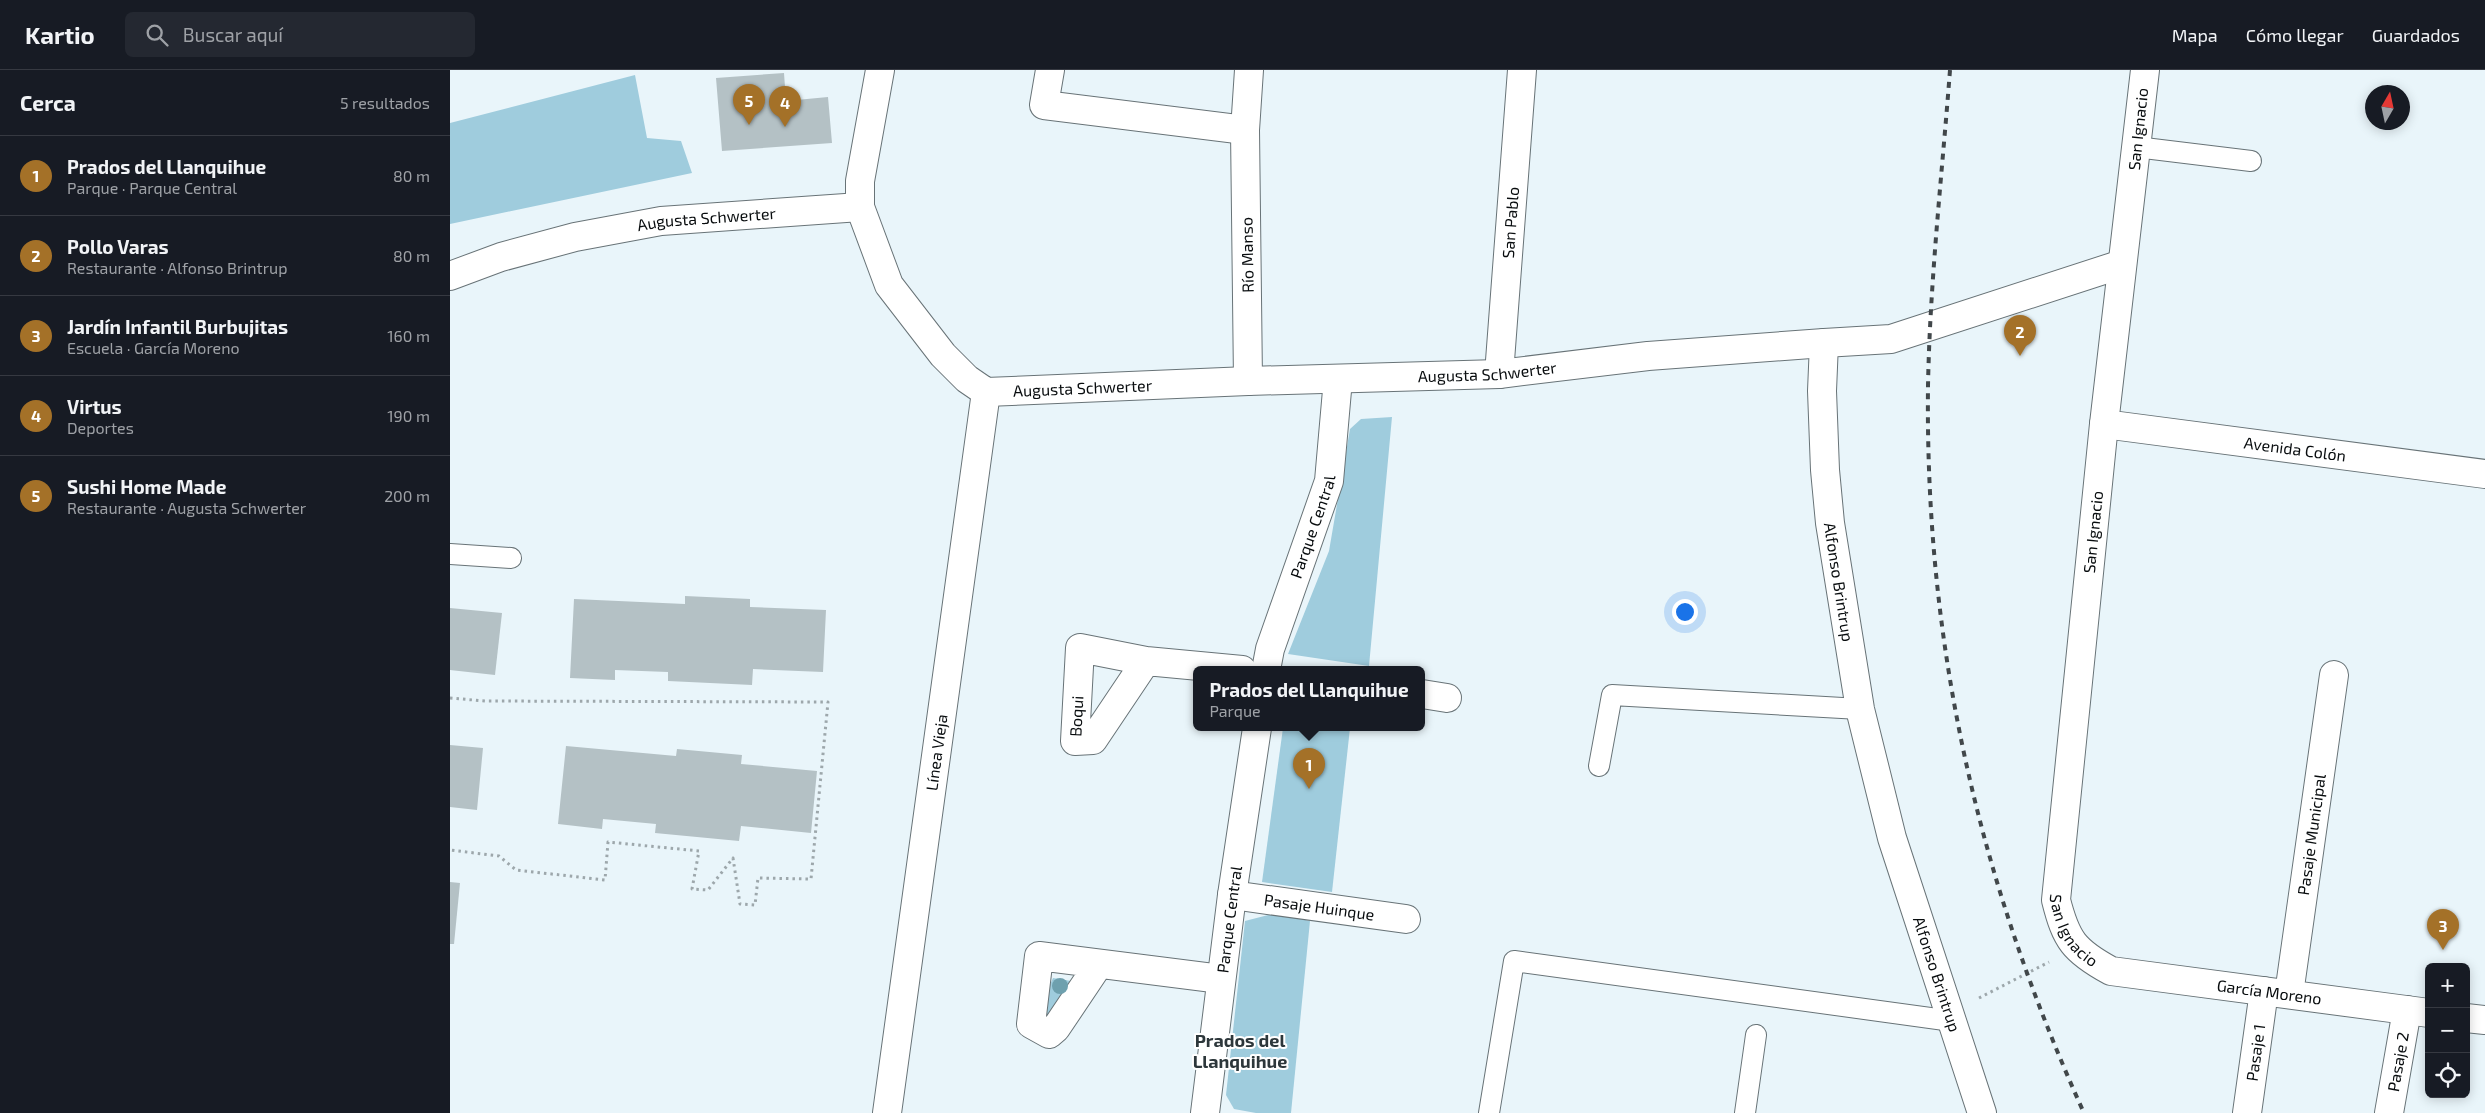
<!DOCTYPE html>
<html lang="es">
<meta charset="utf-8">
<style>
:root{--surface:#171b24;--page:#242831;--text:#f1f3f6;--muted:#9ea1a6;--line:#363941;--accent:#a47128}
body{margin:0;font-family:"Exo 2",sans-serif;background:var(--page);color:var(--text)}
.controls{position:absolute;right:15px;bottom:15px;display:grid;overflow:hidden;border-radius:8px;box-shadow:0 2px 12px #0003}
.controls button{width:45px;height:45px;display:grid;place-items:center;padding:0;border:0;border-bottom:1px solid var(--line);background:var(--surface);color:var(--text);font:25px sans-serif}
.compass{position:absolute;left:1915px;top:15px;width:45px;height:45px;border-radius:50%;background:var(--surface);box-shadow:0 2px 12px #0003;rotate:9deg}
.you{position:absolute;left:1234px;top:541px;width:18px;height:18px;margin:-12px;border:4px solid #fff;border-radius:50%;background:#1a73e8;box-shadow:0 0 0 8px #1a73e833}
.badge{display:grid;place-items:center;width:32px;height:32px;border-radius:50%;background:var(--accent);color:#fff;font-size:16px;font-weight:700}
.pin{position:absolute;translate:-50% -41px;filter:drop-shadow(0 1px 2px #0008)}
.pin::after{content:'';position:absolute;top:26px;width:18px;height:15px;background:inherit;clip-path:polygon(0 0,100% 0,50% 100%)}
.popup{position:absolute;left:743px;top:596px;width:232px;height:65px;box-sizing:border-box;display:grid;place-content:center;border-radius:8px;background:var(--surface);filter:drop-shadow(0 1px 4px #0005);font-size:16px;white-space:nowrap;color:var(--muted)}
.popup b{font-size:19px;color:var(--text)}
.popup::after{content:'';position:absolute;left:50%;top:100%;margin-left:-10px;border:10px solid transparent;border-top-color:var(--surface)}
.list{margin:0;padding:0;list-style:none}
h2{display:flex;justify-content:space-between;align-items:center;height:65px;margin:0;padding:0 20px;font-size:21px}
h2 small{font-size:16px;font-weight:400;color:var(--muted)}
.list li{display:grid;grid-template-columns:32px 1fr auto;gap:15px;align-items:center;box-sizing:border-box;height:80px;padding:0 20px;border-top:1px solid var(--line)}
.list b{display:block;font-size:19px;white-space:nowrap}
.list p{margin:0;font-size:16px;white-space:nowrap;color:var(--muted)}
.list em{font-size:16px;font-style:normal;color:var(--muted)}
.icon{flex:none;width:28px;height:28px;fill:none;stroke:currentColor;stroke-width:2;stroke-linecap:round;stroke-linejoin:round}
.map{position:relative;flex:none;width:2035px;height:1043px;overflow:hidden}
header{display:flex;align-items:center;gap:30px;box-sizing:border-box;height:70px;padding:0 25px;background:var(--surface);border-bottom:1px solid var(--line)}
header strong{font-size:24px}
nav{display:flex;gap:28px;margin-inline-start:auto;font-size:18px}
.search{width:350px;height:45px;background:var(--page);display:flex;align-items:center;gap:12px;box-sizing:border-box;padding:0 18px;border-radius:8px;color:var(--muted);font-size:19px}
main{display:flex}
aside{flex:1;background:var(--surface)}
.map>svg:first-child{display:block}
.green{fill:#9fccdd}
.building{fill:#b4c1c5}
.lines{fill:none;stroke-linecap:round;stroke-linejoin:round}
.service-casing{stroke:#687377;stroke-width:22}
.minor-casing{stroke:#687377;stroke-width:30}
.tertiary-casing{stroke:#687377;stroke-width:30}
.path{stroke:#9da7ab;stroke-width:3;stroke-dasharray:2.5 4;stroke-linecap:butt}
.service{stroke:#fff;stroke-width:20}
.minor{stroke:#fff;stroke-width:28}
.tertiary{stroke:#fff;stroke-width:28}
.rail{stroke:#41474a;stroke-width:4;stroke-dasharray:6 6;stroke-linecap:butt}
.tree{fill:#6ea0ae}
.labels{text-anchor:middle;stroke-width:4;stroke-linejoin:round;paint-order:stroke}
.street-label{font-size:16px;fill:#080c0e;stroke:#fff}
.neighbourhood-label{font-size:18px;font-weight:bold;fill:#2d373b;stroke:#fff}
</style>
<header>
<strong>Kartio</strong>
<div class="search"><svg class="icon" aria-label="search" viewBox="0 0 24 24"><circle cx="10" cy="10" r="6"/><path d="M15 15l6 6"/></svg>Buscar aquí</div>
<nav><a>Mapa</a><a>Cómo llegar</a><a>Guardados</a></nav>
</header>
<main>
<aside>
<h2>Cerca<small>5 resultados</small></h2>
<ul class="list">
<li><span class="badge">1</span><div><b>Prados del Llanquihue</b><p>Parque · Parque Central</p></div><em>80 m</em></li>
<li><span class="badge">2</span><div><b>Pollo Varas</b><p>Restaurante · Alfonso Brintrup</p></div><em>80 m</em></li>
<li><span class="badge">3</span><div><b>Jardín Infantil Burbujitas</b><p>Escuela · García Moreno</p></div><em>160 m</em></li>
<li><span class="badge">4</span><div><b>Virtus</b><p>Deportes</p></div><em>190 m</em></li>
<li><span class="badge">5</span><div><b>Sushi Home Made</b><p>Restaurante · Augusta Schwerter</p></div><em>200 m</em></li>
</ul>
</aside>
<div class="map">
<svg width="2035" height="1043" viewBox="0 0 2035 1043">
<rect width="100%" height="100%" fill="#e9f5fa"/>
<!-- green -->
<g class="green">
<path d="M185,5L197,68L231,71L242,103L0,154V53Z"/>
<path d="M942,347L919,596L838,584L879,481L900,359L911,349Z"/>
<path d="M833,658H900L882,822L812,812Z"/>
<path d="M826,843L860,851L841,1043H806L784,1039L776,1025L795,851Z"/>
<path d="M603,908L627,912L598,949L588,941Z"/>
</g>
<!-- building -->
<g class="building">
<path d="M334,3L336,31L378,27L382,73L272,81L266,8Z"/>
<path d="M235,526L300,529V537L376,540L373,602L303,599L302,615L218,611V602L165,600V610L120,608L124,529L235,534Z"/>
<path d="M0,538L52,543L45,605L0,600Z"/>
<path d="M0,675L33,678L27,740L0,737Z"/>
<path d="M116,676L226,686L227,679L292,685L291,694L367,701L361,763L291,756L289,771L205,763L206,754L153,749L152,759L108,754Z"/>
<path d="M0,812L10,813L4,874H0Z"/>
</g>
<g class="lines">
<defs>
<g id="service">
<path d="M1686,77L1801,91"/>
<path d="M0,484L61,488"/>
<path d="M1149,696L1162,625L1410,639"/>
<path d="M1039,1043L1064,891L1502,951"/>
<path d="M1295,1043L1306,965"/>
</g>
<g id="minor">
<path id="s1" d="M430,0L410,111V137L439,215L493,285L517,309L536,322L798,311L1049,304L1198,286L1374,273"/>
<path d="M600,0L594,35L795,60"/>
<path id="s2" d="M0,206L51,187L125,167L211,151L410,137"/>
<path id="s3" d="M1049,304L1072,0"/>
<path d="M798,311L795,60L799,0"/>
<path id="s4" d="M1654,354L1606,830C1616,870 1624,881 1661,901L1979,943"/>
<path id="s5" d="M696,591L643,670L625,671L630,578L696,591L792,600"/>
<path id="s6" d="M816,600L820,579L879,411L888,309"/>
<path d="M972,624L997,628"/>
<path id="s7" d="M782,825L956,849"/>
<path d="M649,894L606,958L599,964L581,954L589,886L771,909"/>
<path id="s8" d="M1839,924L1884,605"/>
<path d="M2016,948L2035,950"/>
<path id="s9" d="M437,1043L536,322"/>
<path id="s10" d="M755,1043L782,825L807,658"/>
<path id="s11" d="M1797,1043L1814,921"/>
<path id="s12" d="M1939,1043L1957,940"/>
</g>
<g id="tertiary">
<path id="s13" d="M1695,0L1654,354L2035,404"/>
<path d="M1532,1043L1442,768L1410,639L1380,453L1375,400L1372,321L1374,273L1441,269L1672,194"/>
</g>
</defs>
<!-- service casing -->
<use href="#service" class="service-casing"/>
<!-- minor casing -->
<use href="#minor" class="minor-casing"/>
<!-- tertiary casing -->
<use href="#tertiary" class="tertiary-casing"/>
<!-- path -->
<g class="path">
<path d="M0,628L35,631L378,632L361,809L308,808L305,835L290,834L283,788L258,820L242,819L249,781L158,772L155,810L66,800L49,786L0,780"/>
<path d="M1529,928L1599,892"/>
</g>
<!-- service -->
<use href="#service" class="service"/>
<!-- minor -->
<use href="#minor" class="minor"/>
<!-- tertiary -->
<use href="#tertiary" class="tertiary"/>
<!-- rail -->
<path class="rail" d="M1500,0C1492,105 1480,210 1478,316C1475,574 1528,809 1634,1043"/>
</g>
<!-- trees -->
<circle class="tree" cx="610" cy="916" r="8"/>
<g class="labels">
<!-- street labels -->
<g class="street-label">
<text transform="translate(1688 59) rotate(-84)" y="6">San Ignacio</text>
<text dy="6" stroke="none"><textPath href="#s2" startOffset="264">Augusta Schwerter</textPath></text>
<text dy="6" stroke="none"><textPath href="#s3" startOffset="152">San Pablo</textPath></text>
<text transform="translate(797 185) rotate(-91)" y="6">Río Manso</text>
<text dy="6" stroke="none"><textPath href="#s1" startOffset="869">Augusta Schwerter</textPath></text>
<text dy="6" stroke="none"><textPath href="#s1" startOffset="464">Augusta Schwerter</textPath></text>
<text dy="6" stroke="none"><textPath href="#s13" startOffset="549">Avenida Colón</textPath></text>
<text dy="6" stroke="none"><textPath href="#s6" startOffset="151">Parque Central</textPath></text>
<text transform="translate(1643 462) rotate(-84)" y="6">San Ignacio</text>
<text transform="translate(1389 512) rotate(81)" y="6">Alfonso Brintrup</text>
<text dy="6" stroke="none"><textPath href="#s5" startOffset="138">Boqui</textPath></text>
<text dy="6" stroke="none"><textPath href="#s9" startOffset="364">Línea Vieja</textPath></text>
<text dy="6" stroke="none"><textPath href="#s8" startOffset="161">Pasaje Municipal</textPath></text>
<text dy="6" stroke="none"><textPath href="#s7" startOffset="88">Pasaje Huinque</textPath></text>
<text dy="6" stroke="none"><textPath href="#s10" startOffset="195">Parque Central</textPath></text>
<text dy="6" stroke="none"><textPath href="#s4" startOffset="514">San Ignacio</textPath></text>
<text transform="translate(1487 904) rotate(72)" y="6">Alfonso Brintrup</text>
<text dy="6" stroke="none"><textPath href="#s4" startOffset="732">García Moreno</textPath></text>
<text dy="6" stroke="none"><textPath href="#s11" startOffset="61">Pasaje 1</textPath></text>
<text dy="6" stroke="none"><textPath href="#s12" startOffset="52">Pasaje 2</textPath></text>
</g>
<!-- neighbourhood labels -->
<g class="neighbourhood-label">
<text x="790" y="977">Prados del<tspan x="790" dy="21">Llanquihue</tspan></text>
</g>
</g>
</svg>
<div class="controls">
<button>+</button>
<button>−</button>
<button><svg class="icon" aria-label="locate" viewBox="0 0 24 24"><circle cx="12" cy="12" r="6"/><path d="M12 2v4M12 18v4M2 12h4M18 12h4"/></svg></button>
</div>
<svg class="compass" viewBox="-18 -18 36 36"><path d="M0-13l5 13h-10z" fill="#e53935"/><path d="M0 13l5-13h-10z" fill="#9ea1a6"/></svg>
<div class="you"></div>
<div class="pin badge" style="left:859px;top:719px">1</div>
<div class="popup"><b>Prados del Llanquihue</b>Parque</div>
<div class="pin badge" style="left:1570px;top:286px">2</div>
<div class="pin badge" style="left:1993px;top:880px">3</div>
<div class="pin badge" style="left:335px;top:57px">4</div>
<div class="pin badge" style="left:299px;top:55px">5</div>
</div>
</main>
